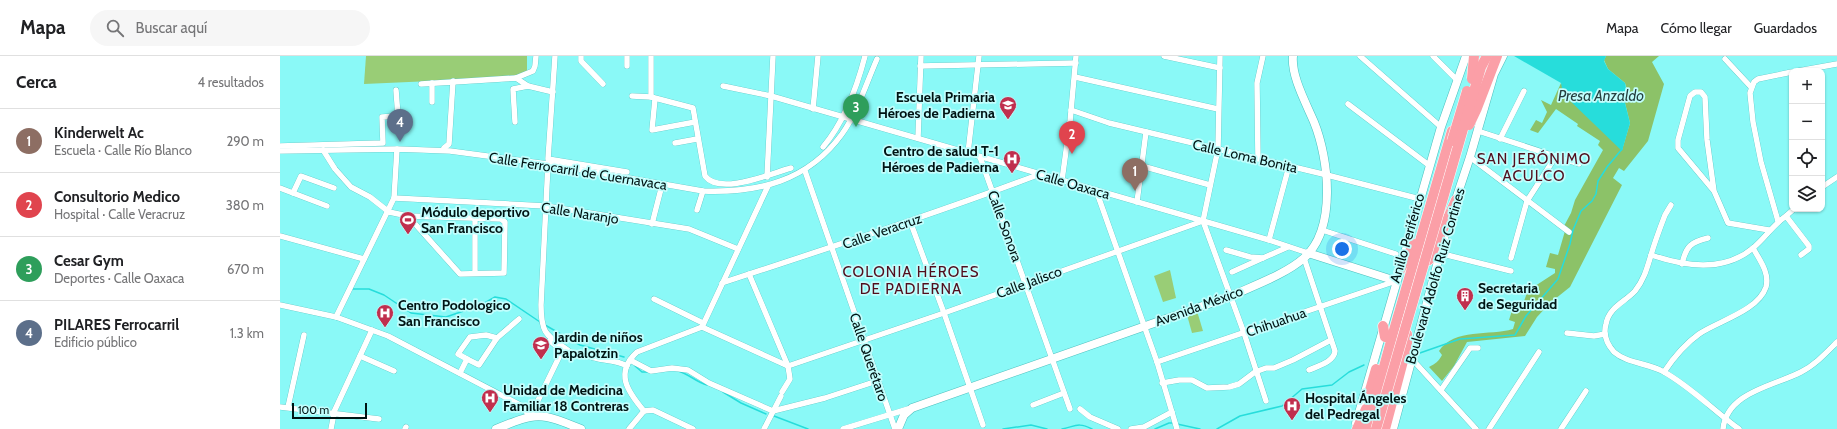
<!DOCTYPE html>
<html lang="es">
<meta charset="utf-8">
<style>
:root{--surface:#fff;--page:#f6f6f6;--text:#202124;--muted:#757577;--line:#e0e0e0;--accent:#c02f4e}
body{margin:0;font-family:Cabin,sans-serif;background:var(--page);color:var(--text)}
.controls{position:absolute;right:12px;top:12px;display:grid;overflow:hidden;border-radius:8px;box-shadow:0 1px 3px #0004}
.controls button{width:36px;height:36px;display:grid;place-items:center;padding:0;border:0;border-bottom:1px solid var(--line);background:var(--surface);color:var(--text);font:20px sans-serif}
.scale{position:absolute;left:12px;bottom:10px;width:75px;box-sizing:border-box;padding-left:4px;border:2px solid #001414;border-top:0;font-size:11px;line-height:14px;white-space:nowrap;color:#001414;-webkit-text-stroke:3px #c1fefd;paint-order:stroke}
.you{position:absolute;left:1062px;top:193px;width:14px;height:14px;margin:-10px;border:3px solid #fff;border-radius:50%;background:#1a73e8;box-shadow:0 0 0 6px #1a73e833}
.badge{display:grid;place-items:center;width:26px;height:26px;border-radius:50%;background:var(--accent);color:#fff;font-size:13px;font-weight:700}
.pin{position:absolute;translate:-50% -33px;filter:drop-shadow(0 1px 2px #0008)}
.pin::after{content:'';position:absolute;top:21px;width:14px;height:12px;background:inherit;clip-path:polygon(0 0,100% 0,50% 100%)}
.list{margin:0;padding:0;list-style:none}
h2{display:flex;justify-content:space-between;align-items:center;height:52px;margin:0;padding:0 16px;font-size:17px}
h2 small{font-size:13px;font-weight:400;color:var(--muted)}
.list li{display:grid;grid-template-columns:26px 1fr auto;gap:12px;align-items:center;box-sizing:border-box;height:64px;padding:0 16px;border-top:1px solid var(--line)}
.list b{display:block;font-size:15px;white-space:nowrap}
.list p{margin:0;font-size:13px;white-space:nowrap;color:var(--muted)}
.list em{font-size:13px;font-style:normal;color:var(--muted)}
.icon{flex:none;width:22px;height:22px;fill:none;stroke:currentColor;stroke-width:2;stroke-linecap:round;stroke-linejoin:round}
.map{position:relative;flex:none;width:1557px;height:373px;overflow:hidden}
header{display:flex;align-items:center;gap:24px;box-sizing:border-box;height:56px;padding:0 20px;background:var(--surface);border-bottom:1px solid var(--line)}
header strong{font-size:19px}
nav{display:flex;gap:22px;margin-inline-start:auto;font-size:14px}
.search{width:280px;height:36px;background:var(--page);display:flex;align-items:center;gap:10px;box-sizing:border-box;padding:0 14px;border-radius:22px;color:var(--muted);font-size:15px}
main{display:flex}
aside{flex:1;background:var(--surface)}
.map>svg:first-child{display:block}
.green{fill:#99cd76}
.forest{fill:#8cc268}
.water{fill:#27dddb}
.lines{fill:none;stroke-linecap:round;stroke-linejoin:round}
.stream{stroke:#27dddb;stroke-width:1.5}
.street-casing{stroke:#4cbfbd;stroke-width:6}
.secondary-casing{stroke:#4cbfbd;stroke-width:9}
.highway-casing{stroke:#fff;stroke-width:11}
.street{stroke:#fff;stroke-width:5.5}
.secondary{stroke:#fff;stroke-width:8}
.highway{stroke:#fb9fa7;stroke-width:10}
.highway-bridge-casing{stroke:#fff;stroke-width:11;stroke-linecap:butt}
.highway-bridge{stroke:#fb9fa7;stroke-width:10}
.labels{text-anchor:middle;stroke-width:3.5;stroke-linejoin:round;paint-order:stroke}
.poi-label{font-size:14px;font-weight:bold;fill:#001414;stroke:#c1fefd;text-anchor:start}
.street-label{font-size:14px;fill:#001414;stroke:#c1fefd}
.water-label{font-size:15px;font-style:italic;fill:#253f3f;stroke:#c1fefd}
.neighbourhood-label{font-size:15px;letter-spacing:1px;fill:#520d1c;stroke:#c1fefd}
</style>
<header>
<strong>Mapa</strong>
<div class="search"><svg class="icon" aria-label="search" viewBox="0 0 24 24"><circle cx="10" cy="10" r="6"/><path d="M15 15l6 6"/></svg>Buscar aquí</div>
<nav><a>Mapa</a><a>Cómo llegar</a><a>Guardados</a></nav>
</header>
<main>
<aside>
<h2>Cerca<small>4 resultados</small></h2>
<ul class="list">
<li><span class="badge" style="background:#8d6e63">1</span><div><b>Kinderwelt Ac</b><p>Escuela · Calle Río Blanco</p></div><em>290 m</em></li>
<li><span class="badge" style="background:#e0444e">2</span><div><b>Consultorio Medico</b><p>Hospital · Calle Veracruz</p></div><em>380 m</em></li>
<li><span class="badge" style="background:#2e9e5b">3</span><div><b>Cesar Gym</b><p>Deportes · Calle Oaxaca</p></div><em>670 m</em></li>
<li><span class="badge" style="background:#5c6f8a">4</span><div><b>PILARES Ferrocarril</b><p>Edificio público</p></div><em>1.3 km</em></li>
</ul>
</aside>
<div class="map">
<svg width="1557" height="373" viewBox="0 0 1557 373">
<rect width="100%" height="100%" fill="#8af9f7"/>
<!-- green -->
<g class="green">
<path d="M86,0H247V19L242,21L84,28Z"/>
<path d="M890,214L896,242L883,246L874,220Z"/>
<path d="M917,255L923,275L912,277L907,259Z"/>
</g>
<!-- forest -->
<path class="forest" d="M1326,0H1379L1372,6L1384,28L1368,85L1344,115L1339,112L1333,122L1342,129L1290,231L1270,247L1257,261L1245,280L1187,286L1174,310L1162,325L1149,311C1155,308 1159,305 1162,299L1159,295C1174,272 1210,280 1233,273L1235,266L1229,264L1235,245L1243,248L1249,231L1255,230L1275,217V213L1266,211L1270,197L1278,199L1285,175L1283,172L1291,157L1295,144L1323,94L1318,89L1320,85L1297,70L1298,68L1276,53L1258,77L1250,74L1256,64L1262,67L1267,56L1261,44L1271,49L1281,27L1342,94L1350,67L1345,47L1348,37L1345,27L1328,13L1324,4Z"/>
<!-- water -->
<path class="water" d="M1234,0H1326L1324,5L1328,13L1345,27L1347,37L1345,47L1350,67L1342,95L1283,38L1281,27Z"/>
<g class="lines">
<!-- stream -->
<g class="stream">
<path d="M72,233H89L104,239L131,257L166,261L201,249L215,241L226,243L260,266"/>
<path d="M265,269L300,289L344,301"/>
<path d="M1137,298L1180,283L1235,279L1246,260L1278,223L1290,188L1293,174L1301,155L1312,145L1316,138L1318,125L1327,111L1342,93"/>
<path d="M355,310L362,316H369"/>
<path d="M398,315C409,318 416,326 427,329"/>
<path d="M443,336L461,347L486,358"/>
<path d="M494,360L528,373"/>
<path d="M897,368L920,373"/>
<path d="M723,373L751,369L767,373"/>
<path d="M782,373C796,370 798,366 812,373"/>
<path d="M875,373L889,367H894"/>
<path d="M937,373L960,360L1002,350L1022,333L1052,329L1069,316L1084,309"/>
</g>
<defs>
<g id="street">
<path d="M275,0L268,103L347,116"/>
<path d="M301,0V5L323,28"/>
<path d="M884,0L940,12"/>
<path d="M1080,0L1161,71"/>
<path d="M1153,0L1177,24"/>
<path d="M1445,3L1471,31"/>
<path d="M347,10V0"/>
<path d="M640,10L796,7"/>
<path d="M1518,15L1557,8"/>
<path d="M795,21L938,53"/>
<path d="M236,22L253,15L255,10L256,0"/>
<path d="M141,28L236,22L248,30L273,36"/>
<path d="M443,30L491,40L989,184L1028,197"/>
<path d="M352,40L371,41L413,52L425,120C440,140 492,117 511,112"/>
<path d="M371,41V0"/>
<path d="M375,43L372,74L415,66"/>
<path d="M152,46V27"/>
<path d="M1068,48L1150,110"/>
<path d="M533,53L538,0"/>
<path d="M791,54L829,67L1047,119L1140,143"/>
<path d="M235,66L233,33L248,30"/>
<path d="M1198,75L1299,108"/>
<path d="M638,82L641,0"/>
<path d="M1220,83L1244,35"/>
<path d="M395,87L417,83"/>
<path d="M0,90L103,87L102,61L118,60L116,34"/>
<path d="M543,91C564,66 577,31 585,0"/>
<path d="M164,92L169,88L173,25"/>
<path d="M43,94L55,113L71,131L90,141L109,156L128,160L180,218L224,217L225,166L221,163L128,160"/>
<path d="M0,95L117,93L170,95L268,108L423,135C479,137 528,125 562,78C577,57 586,28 597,3"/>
<path d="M688,97L699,0"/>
<path d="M700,101L790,353"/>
<path d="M1190,101L1289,176"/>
<path d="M978,103L977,27L983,0"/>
<path d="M268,108L261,249C261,279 267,279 289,295"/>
<path d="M862,110L930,129"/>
<path d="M525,115L615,373"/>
<path d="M487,121L493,0"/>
<path d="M782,124L790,66L796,0"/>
<path d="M1542,131L1557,121"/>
<path d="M0,132L47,150"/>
<path d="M816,134L877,306L897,373"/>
<path d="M1434,135L1398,92V84L1410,40L1415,36H1421L1425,41L1427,84L1434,135L1448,167L1489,174"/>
<path d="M13,137L21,120L54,132"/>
<path d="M114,142L266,150L409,173L458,193"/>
<path d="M857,146L866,76"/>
<path d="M1391,149L1385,159C1380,172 1375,185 1371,199C1367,212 1364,224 1355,235C1345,246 1329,251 1326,268C1323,278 1327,288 1334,296C1348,308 1369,307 1384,316C1411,331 1434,355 1459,373"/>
<path d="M417,154L423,135"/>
<path d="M1507,159L1514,153"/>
<path d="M630,165L664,257L703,369"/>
<path d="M923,165L964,277L986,345"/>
<path d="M923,165L938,93L940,0"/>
<path d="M1498,165L1481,106L1473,66L1470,37L1474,26L1478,23L1512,16"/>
<path d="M372,168L382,129"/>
<path d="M1042,174L1116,198"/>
<path d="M0,180L84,203"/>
<path d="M989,184L1009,110"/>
<path d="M946,194L970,201L983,202L1008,191"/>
<path d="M1159,197L1231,215"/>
<path d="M1371,199C1404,210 1443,217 1473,192C1485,182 1493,169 1506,160L1529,190V193L1521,199"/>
<path d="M1024,202L1055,295C1054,306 1038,310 1029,314"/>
<path d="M1231,202L1247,145L1276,100"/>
<path d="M1402,208C1406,190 1411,186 1428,182"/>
<path d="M952,216L983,202"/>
<path d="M195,217V163"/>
<path d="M469,218L508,310L510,323L502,336"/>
<path d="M442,227C548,192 655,158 760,118"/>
<path d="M374,243L423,267"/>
<path d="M0,249L56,261L108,280L242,350L250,361"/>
<path d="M56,261L114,142L117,93"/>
<path d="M422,271L488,130"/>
<path d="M422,271L508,310"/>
<path d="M1287,277L1314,280L1325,278"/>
<path d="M270,285L282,295C295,295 307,301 319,303C329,305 338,305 347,310"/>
<path d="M80,300L114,315"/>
<path d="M1131,302L1196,373"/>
<path d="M187,303L178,298L190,281L206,279L217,282"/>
<path d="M350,304L371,315L392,312L408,314L429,327L493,355L545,342L597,325"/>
<path d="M877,306L1116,225"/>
<path d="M508,310L664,257L923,165"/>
<path d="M1384,316C1394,301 1405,288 1419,278C1438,265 1478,255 1486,231C1490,217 1479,203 1473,192"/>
<path d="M180,317L187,303L199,309L217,282L239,263"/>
<path d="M882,327L899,324H912L927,332L949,331L959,328L975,316L986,312H994L1013,304L1051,284"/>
<path d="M1161,334L1190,292H1198"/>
<path d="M753,349L784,337"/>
<path d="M0,351L99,363"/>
<path d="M8,351L24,279"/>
<path d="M800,353L810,361L838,373"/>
<path d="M364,355C348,336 334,317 357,296L422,271"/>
<path d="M364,355L373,354L413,373"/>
<path d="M53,358L92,274"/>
<path d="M250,361L282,295"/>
<path d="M51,373L54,358"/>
<path d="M125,373L126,371"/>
<path d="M349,373L364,355"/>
<path d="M484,373L501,340"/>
<path d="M563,373L628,353"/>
<path d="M851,373L864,371L892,356"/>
<path d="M1209,373L1259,296"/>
<path d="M1281,373L1306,335"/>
<path d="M1443,373C1447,336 1494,330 1521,316C1535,309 1546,297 1557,286"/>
</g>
<g id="secondary">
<path d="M1174,149L1190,101L1214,18L1223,0"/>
<path d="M1028,197L1116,225"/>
<path d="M1124,200L1161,71L1186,0"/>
<path d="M1076,367L1121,211"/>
<path d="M216,373C257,356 260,356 301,373"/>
<path d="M618,373L624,359L632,352L951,240C973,230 1006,218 1024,202C1057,173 1049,103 1034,66C1026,47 1011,20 1013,0"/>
<path d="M1113,373L1165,179"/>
</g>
<g id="highway">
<path d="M1149,204L1176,144"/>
<path d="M1119,216L1134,188"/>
<path d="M1103,270L1105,281"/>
<path d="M1090,334L1096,313"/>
<path d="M1077,373L1086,353"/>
<path d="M1087,373L1114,274L1172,75"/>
<path d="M1105,373L1127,290V278"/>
</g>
</defs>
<!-- street casing -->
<use href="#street" class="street-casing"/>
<!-- secondary casing -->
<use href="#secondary" class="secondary-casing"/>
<!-- highway casing -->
<use href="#highway" class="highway-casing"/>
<!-- street -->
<use href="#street" class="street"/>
<!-- secondary -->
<use href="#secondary" class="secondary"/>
<!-- highway -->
<use href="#highway" class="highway"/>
<defs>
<g id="highway-bridge">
<path d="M1192,23L1194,0"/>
<path d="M1189,69L1197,52L1217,0"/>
<path d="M1172,85L1187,35"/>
<path d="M1096,373L1201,11L1207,0"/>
</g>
</defs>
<!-- highway-bridge casing -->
<use href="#highway-bridge" class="highway-bridge-casing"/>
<!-- highway-bridge -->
<use href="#highway-bridge" class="highway-bridge"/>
</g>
<!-- icons -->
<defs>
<symbol id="school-pin" viewBox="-11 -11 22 30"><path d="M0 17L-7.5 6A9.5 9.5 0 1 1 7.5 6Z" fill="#c02f4e" stroke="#c1fefd"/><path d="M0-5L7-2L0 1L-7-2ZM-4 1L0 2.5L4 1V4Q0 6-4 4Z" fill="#fff"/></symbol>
<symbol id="hospital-pin" viewBox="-11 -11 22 30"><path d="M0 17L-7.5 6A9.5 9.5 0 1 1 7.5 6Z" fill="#c02f4e" stroke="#c1fefd"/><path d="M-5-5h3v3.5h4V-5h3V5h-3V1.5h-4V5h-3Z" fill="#fff"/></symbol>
<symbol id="stadium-pin" viewBox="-11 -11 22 30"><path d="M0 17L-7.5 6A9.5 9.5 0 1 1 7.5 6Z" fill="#c02f4e" stroke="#c1fefd"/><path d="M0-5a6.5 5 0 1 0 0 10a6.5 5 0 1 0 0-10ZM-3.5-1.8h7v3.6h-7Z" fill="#fff"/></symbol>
<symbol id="building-pin" viewBox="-11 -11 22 30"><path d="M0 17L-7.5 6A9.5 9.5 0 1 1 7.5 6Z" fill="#c02f4e" stroke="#c1fefd"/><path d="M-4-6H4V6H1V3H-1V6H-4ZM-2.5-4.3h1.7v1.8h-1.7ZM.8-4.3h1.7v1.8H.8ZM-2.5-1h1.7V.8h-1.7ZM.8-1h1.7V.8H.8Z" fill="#fff"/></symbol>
</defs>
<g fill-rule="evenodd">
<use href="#school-pin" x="718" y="39" width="20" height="27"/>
<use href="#hospital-pin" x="722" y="93" width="20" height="27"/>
<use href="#stadium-pin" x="118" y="154" width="20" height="27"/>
<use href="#building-pin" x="1175" y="230" width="20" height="27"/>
<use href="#hospital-pin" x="95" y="247" width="20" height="27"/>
<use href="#school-pin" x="251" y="279" width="20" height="27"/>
<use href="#hospital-pin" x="200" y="332" width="20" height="27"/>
<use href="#hospital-pin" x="1002" y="340" width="20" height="27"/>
</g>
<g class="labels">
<!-- poi labels -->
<g class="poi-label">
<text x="715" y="46" text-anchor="end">Escuela Primaria<tspan x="715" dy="16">Héroes de Padierna</tspan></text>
<text x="719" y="100" text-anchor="end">Centro de salud T-1<tspan x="719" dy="16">Héroes de Padierna</tspan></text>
<text x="141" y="161">Módulo deportivo<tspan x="141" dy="16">San Francisco</tspan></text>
<text x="1198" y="237">Secretaria<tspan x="1198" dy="16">de Seguridad</tspan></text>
<text x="118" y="254">Centro Podologico<tspan x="118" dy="16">San Francisco</tspan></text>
<text x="274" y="286">Jardin de niños<tspan x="274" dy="16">Papalotzin</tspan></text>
<text x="223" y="339">Unidad de Medicina<tspan x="223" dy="16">Familiar 18 Contreras</tspan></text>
<text x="1025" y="347">Hospital Ángeles<tspan x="1025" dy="16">del Pedregal</tspan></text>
</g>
<!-- street labels -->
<g class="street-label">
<text transform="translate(965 100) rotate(13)" y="5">Calle Loma Bonita</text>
<text transform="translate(298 115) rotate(9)" y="5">Calle Ferrocarril de Cuernavaca</text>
<text transform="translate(793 128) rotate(16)" y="5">Calle Oaxaca</text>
<text transform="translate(300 157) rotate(9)" y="5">Calle Naranjo</text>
<text transform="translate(725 170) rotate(70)" y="5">Calle Sonora</text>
<text transform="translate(602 175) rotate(-19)" y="5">Calle Veracruz</text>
<text transform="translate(1127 182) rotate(-74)" y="5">Anillo Periférico</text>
<text transform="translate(1155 220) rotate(-74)" y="5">Boulevard Adolfo Ruiz Cortines</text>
<text transform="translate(749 226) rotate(-20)" y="5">Calle Jalisco</text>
<text transform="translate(919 250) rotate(-20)" y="5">Avenida México</text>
<text transform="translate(996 266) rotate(-19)" y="5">Chihuahua</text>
<text transform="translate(589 301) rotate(71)" y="5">Calle Querétaro</text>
</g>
<!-- water labels -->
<g class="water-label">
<text x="1321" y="45">Presa Anzaldo</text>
</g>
<!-- neighbourhood labels -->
<g class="neighbourhood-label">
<text x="1254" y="108">SAN JERÓNIMO<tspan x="1254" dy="17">ACULCO</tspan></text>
<text x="631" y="221">COLONIA HÉROES<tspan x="631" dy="17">DE PADIERNA</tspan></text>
</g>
</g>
</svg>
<div class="controls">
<button>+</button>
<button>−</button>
<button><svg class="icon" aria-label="locate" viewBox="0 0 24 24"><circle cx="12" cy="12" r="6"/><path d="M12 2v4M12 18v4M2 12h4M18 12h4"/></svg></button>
<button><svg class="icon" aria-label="layers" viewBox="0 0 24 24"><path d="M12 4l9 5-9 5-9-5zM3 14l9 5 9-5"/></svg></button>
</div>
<div class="scale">100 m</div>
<div class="you"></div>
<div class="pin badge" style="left:855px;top:135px;background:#8d6e63">1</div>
<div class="pin badge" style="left:792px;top:98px;background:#e0444e">2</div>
<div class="pin badge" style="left:576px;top:71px;background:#2e9e5b">3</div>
<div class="pin badge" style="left:120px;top:86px;background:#5c6f8a">4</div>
</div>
</main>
